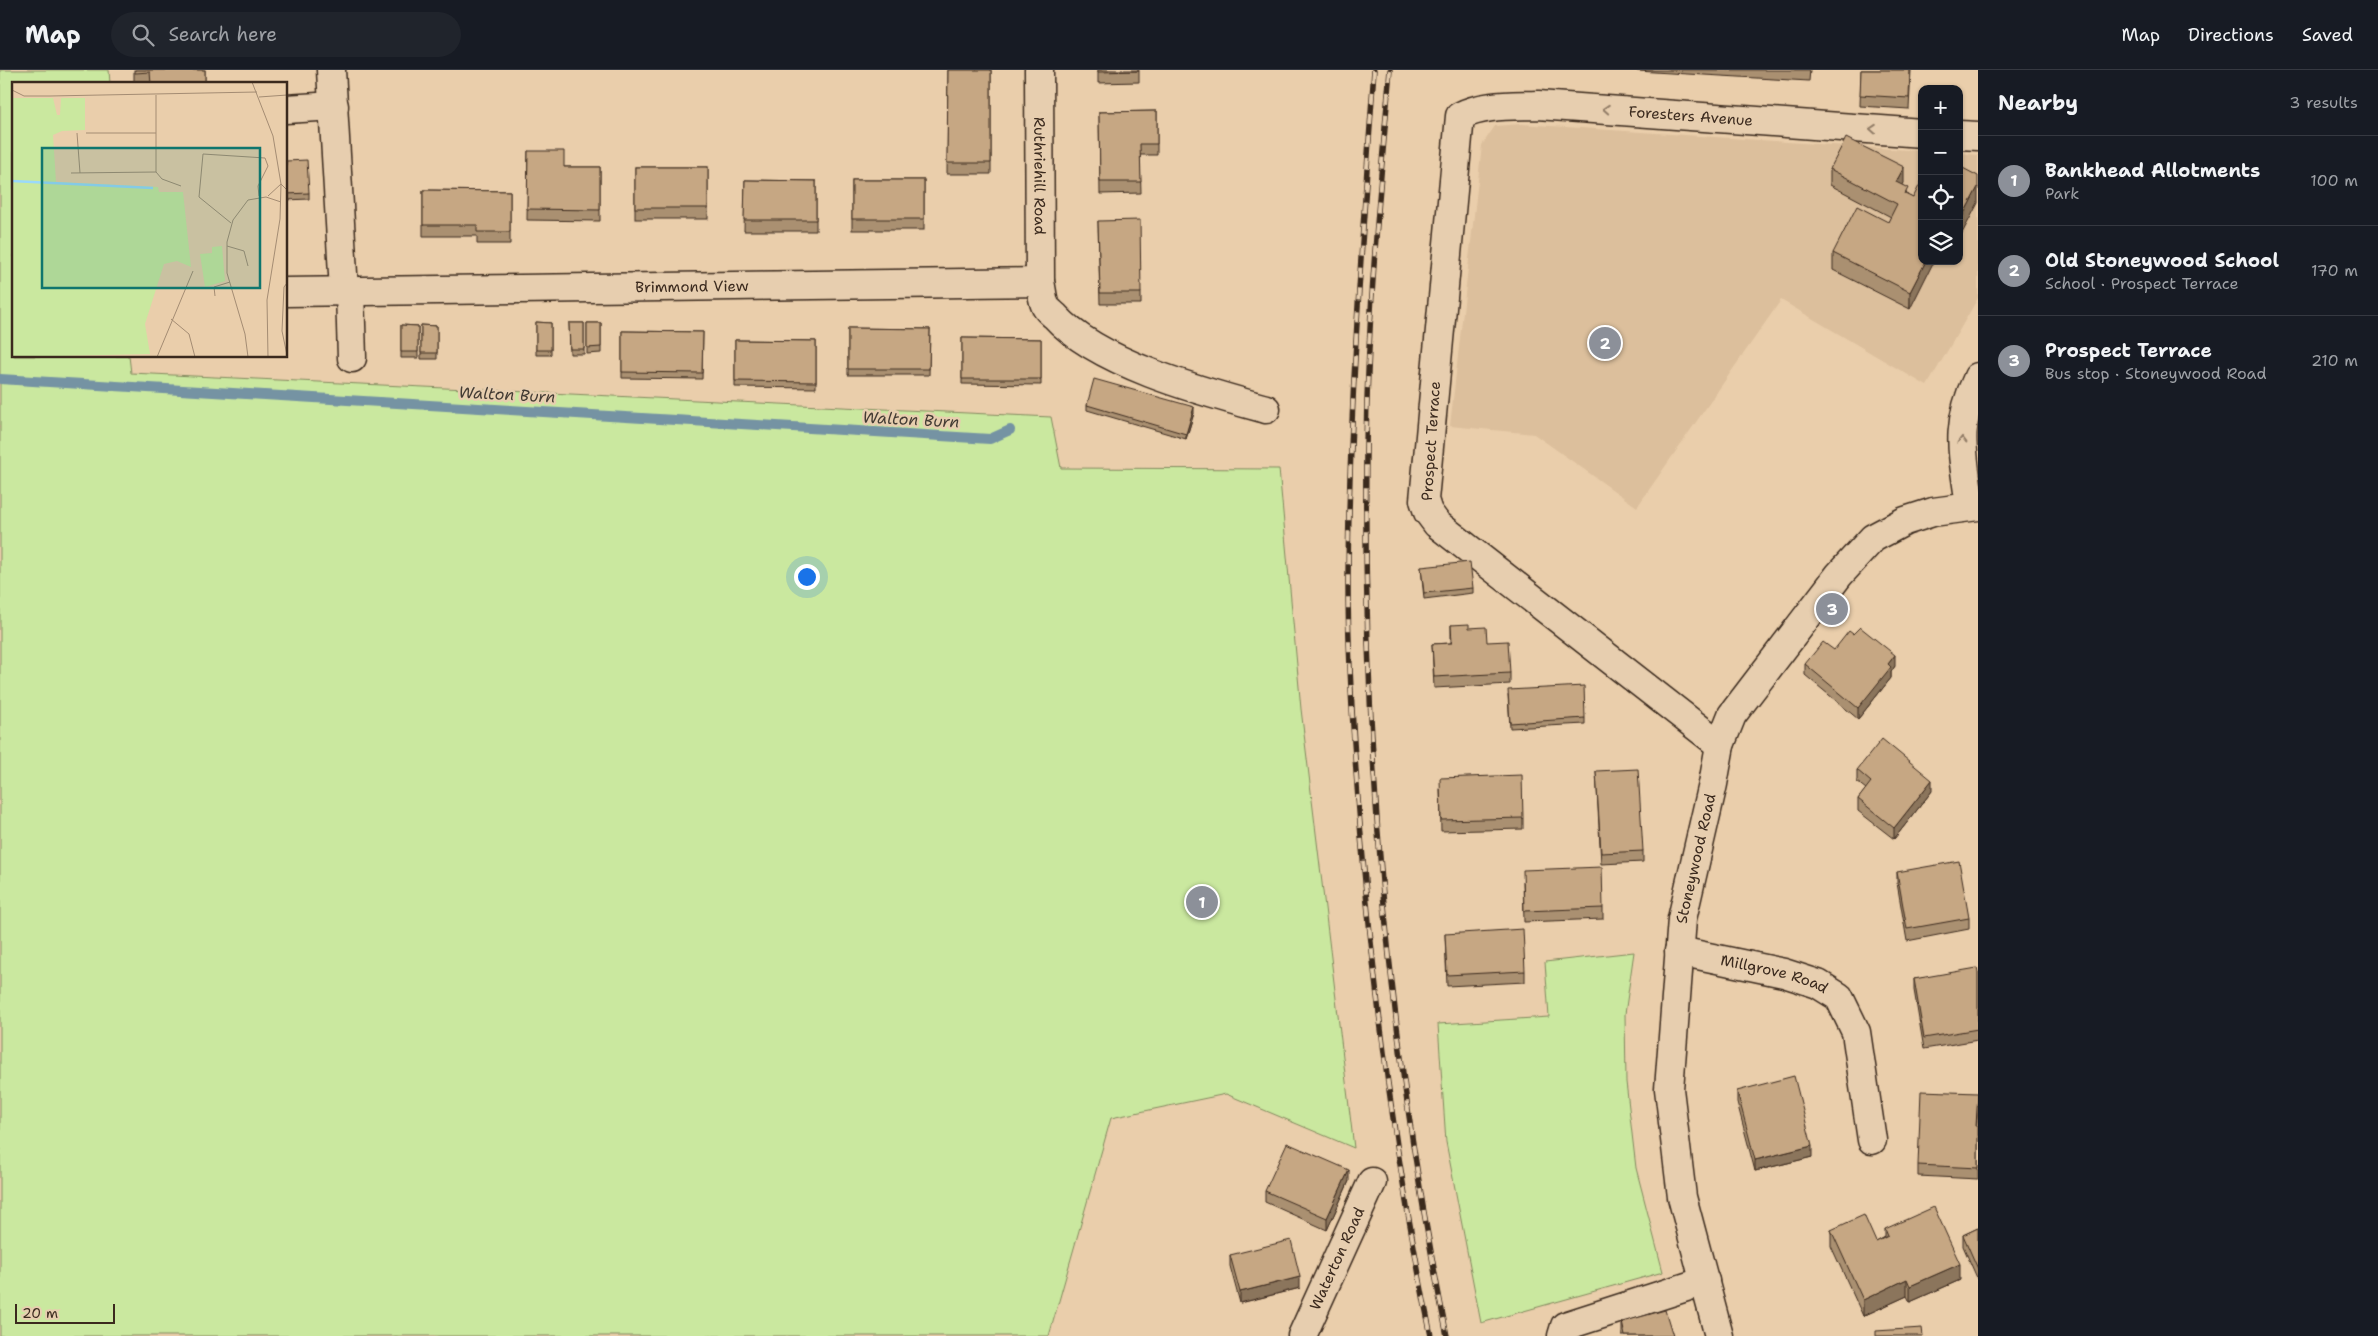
<!DOCTYPE html>
<meta charset="utf-8">
<style>
:root{--surface:#171b24;--page:#20242c;--text:#f1f3f6;--muted:#9ea1a6;--line:#363941;--accent:#8c9099}
body{margin:0;font-family:"Shantell Sans",sans-serif;background:var(--page);color:var(--text)}
.controls{position:absolute;right:15px;top:15px;display:grid;overflow:hidden;border-radius:10px;box-shadow:0 1px 4px #0004}
.controls button{width:45px;height:45px;display:grid;place-items:center;padding:0;border:0;border-bottom:1px solid var(--line);background:var(--surface);color:var(--text);font:25px sans-serif}
.scale{position:absolute;left:15px;bottom:12px;width:100px;box-sizing:border-box;padding-left:5px;border:2px solid #3b2a1e;border-top:0;font-size:14px;line-height:18px;white-space:nowrap;color:#3b2a1e;-webkit-text-stroke:4px #e7ceaf;paint-order:stroke}
.you{position:absolute;left:806px;top:506px;width:18px;height:18px;margin:-12px;border:4px solid #fff;border-radius:50%;background:#1a73e8;box-shadow:0 0 0 8px #1a73e833}
.badge{display:grid;place-items:center;width:32px;height:32px;border-radius:50%;background:var(--accent);color:#fff;font-size:16px;font-weight:700}
.pin{position:absolute;translate:-50% -50%;border:2px solid #fff;box-shadow:0 1px 5px #0006}
.list{margin:0;padding:0;list-style:none}
h2{display:flex;justify-content:space-between;align-items:center;height:65px;margin:0;padding:0 20px;font-size:21px}
h2 small{font-size:16px;font-weight:400;color:var(--muted)}
.list li{display:grid;grid-template-columns:32px 1fr auto;gap:15px;align-items:center;box-sizing:border-box;height:90px;padding:0 20px;border-top:1px solid var(--line)}
.list b{display:block;font-size:19px;white-space:nowrap}
.list p{margin:0;font-size:16px;white-space:nowrap;color:var(--muted)}
.list em{font-size:16px;font-style:normal;color:var(--muted)}
.icon{flex:none;width:28px;height:28px;fill:none;stroke:currentColor;stroke-width:2;stroke-linecap:round;stroke-linejoin:round}
.map{position:relative;flex:none;width:1978px;height:1266px;overflow:hidden}
header{display:flex;align-items:center;gap:30px;box-sizing:border-box;height:70px;padding:0 25px;background:var(--surface);border-bottom:1px solid var(--line)}
header strong{font-size:24px}
nav{display:flex;gap:28px;margin-inline-start:auto;font-size:18px}
.search{width:350px;height:45px;background:var(--page);display:flex;align-items:center;gap:12px;box-sizing:border-box;padding:0 18px;border-radius:28px;color:var(--muted);font-size:19px}
main{display:flex}
aside{flex:1;background:var(--surface)}
.map>svg:first-child{display:block}
.built{fill:#dcbf9c}
.green{fill:#cae89f;stroke:#82895e}
.lines{fill:none;stroke-linecap:round;stroke-linejoin:round}
.stream{stroke:#7493a3;stroke-width:10}
.minor-casing{stroke:#3b2a1e;stroke-width:31}
.minor{stroke:#e7ceaf;stroke-width:28}
.rail-casing{stroke:#3b2a1e;stroke-width:5.5}
.rail{stroke:#e7ceaf;stroke-width:4;stroke-dasharray:11;stroke-linecap:butt}
.wall{fill:#aa9071;stroke:#3b2a1e}
.shaded-wall{fill:#8b755c;stroke:#3b2a1e}
.building{fill:#c6a783;stroke:#3b2a1e}
.oneway{stroke:#917c66}
.labels{text-anchor:middle;stroke-width:5;stroke-linejoin:round;paint-order:stroke}
.street-label{font-size:15px;fill:#3b2a1e;stroke:#e7ceaf}
.water-label{font-size:16px;font-style:italic;fill:#443c34;stroke:#e7ceaf}
.inset-river{fill:none;stroke:#9ad9fb;stroke-width:2.5}
.inset-road{fill:none;stroke:#a48c73;stroke-width:1}
.view{fill:#0f766e;fill-opacity:0.15;stroke:#0f766e;stroke-width:2.5}
.inset-edge{fill:none;stroke:#3b2a1e;stroke-width:2.5}
</style>
<header>
<strong>Map</strong>
<div class="search"><svg class="icon" aria-label="search" viewBox="0 0 24 24"><circle cx="10" cy="10" r="6"/><path d="M15 15l6 6"/></svg>Search here</div>
<nav><a>Map</a><a>Directions</a><a>Saved</a></nav>
</header>
<main>
<div class="map">
<svg width="1978" height="1266" viewBox="0 0 1978 1266">
<rect width="100%" height="100%" fill="#eaceab"/>
<filter id="ink" filterUnits="userSpaceOnUse"><feTurbulence type="fractalNoise" baseFrequency=".02" numOctaves="2"/><feDisplacementMap in="SourceGraphic" scale="10" xChannelSelector="R" yChannelSelector="G"/><feConvolveMatrix kernelMatrix="1 2 1 2 8 2 1 2 1" color-interpolation-filters="sRGB"/></filter>
<g filter="url(#ink)">
<!-- built -->
<path class="built" d="M1521,54L1922,81V191H1959V83L1978,85V228L1927,316L1781,230L1637,437L1534,364L1450,356L1482,75L1495,56Z"/>
<!-- green -->
<g class="green">
<path d="M0,0H109L110,14H14V286H129L131,303L1051,347L1061,398L1279,399L1301,639L1354,1078L1226,1024L1111,1048L1049,1266H0Z"/>
<path d="M1634,882L1625,944L1626,1012L1636,1098L1663,1202L1481,1253L1446,1072L1438,954L1549,947L1545,892Z"/>
</g>
<g class="lines">
<!-- stream -->
<path class="stream" d="M0,309L990,369L1010,360"/>
<defs>
<g id="minor">
<path d="M331,0L344,221"/>
<path id="s1" d="M1039,0L1040,212C1042,219 1042,228 1045,235C1046,239 1052,243 1055,246C1098,294 1204,322 1266,339"/>
<path d="M286,39L334,36"/>
<path d="M1959,65L1978,66"/>
<path d="M350,221L352,288"/>
<path id="s2" d="M286,222L1040,212"/>
<path d="M1970,436C1963,383 1954,358 1978,307"/>
<path id="s3" d="M1720,675L1437,454L1428,442L1424,430L1460,46C1484,34 1511,36 1538,35L1922,63"/>
<path id="s4" d="M1679,881L1784,903L1818,914L1839,927L1856,962L1872,1070"/>
<path id="s5" d="M1302,1266L1372,1112"/>
<path d="M1562,1266L1565,1256L1705,1211"/>
<path id="s6" d="M1719,1266L1682,1127L1669,1019L1682,849L1713,714L1720,675L1732,645L1839,505L1873,468L1905,451L1933,442L1978,436"/>
</g>
</defs>
<!-- minor casing -->
<use href="#minor" class="minor-casing"/>
<!-- minor -->
<use href="#minor" class="minor"/>
<defs>
<g id="rail">
<path d="M1374,0C1362,170 1349,340 1348,511C1348,596 1354,682 1361,766C1375,934 1397,1101 1431,1266"/>
<path d="M1390,0C1379,127 1367,255 1366,383C1363,679 1388,975 1447,1266"/>
</g>
</defs>
<!-- rail casing -->
<use href="#rail" class="rail-casing"/>
<!-- rail -->
<use href="#rail" class="rail"/>
</g>
<!-- wall -->
<g class="wall">
<rect x="134" y="0" width="71" height="14"/>
<path d="M948,0H991V104H947Z"/>
<path d="M1098,0L1139,1V12L1098,13Z"/>
<path d="M1637,0H1810L1809,11L1721,6L1637,1Z"/>
<path d="M1861,0H1911L1909,39L1860,36Z"/>
<path d="M1157,41V85H1140L1141,123L1100,124L1099,42Z"/>
<path d="M528,81L564,97H600V151L527,150Z"/>
<path d="M286,91L309,123V129L286,130Z"/>
<rect x="635" y="97" width="73" height="52"/>
<path d="M1830,99L1904,113L1902,115L1908,126L1913,128L1910,239L1833,200V183L1888,152L1891,147L1830,115Z"/>
<path d="M745,110L816,111V161H744Z"/>
<rect x="852" y="110" width="72" height="50"/>
<path d="M423,120L510,121V174H477V166H423Z"/>
<path d="M1098,151L1141,223V234H1100Z"/>
<path d="M536,252L551,253V285H536Z"/>
<path d="M569,253H584V284H570Z"/>
<path d="M587,253H601V283L587,284Z"/>
<path d="M401,255L418,256V288H401Z"/>
<path d="M421,255L437,256V289H421Z"/>
<path d="M848,258L930,259L929,305H848Z"/>
<path d="M622,261L703,262L702,309L622,308Z"/>
<path d="M962,268L1041,269V315L962,314Z"/>
<path d="M735,270L816,271V318L735,317Z"/>
<path d="M1087,335L1194,343L1186,369L1087,340Z"/>
<path d="M1421,497L1473,518V523L1424,529Z"/>
<path d="M1451,555L1469,558L1487,572L1510,603V614L1434,618L1432,574L1451,573Z"/>
<path d="M1834,580L1895,596L1891,602V608L1858,649L1805,605V594Z"/>
<path d="M1508,625L1585,648V654L1510,658Z"/>
<path d="M1857,700L1932,721L1894,769L1858,741V729L1866,719L1857,712Z"/>
<path d="M1596,701L1643,781V792L1601,794Z"/>
<path d="M1440,719L1523,748V759L1441,761Z"/>
<path d="M1897,802L1969,848V859L1907,871L1897,813Z"/>
<path d="M1523,811L1603,838V849L1524,852Z"/>
<path d="M1445,864L1525,901V912L1447,916Z"/>
<path d="M1978,903V970L1924,979L1914,920V909Z"/>
<path d="M1737,1021L1812,1087L1755,1101L1737,1032Z"/>
<path d="M1978,1034L1977,1056H1978V1109L1918,1106V1095Z"/>
<path d="M1349,1111L1327,1160L1265,1132V1121Z"/>
<path d="M1978,1158V1210L1963,1176V1165Z"/>
<path d="M1885,1159L1960,1210L1910,1232L1907,1226L1863,1246L1831,1176V1160L1876,1172L1885,1167Z"/>
<path d="M1230,1185L1300,1218L1240,1233L1230,1196Z"/>
<path d="M1622,1252L1673,1266H1622Z"/>
</g>
<!-- shaded-wall -->
<g class="shaded-wall">
<path d="M1904,97V113L1896,128V112Z"/>
<path d="M1978,117V133L1959,169V153Z"/>
<path d="M1926,191H1934L1910,239V222Z"/>
<path d="M1194,337V343L1186,369V364Z"/>
<path d="M1895,585V596L1891,602V608L1858,649V638L1888,594Z"/>
<path d="M1932,710V721L1894,769V758Z"/>
<path d="M1812,1076V1087L1755,1101V1090Z"/>
<path d="M1349,1100V1111L1327,1160V1148Z"/>
<path d="M1960,1194V1210L1910,1232V1216Z"/>
<path d="M1300,1207V1218L1240,1233V1222Z"/>
<path d="M1907,1209V1226L1863,1246V1230Z"/>
</g>
<!-- building -->
<g class="building">
<path d="M135,0H205V14H151L150,2L135,3Z"/>
<path d="M948,0H991V93H947Z"/>
<path d="M1098,0H1139V1L1098,2Z"/>
<path d="M1861,0H1910L1909,28L1860,25Z"/>
<path d="M1157,41V74H1140L1141,112H1100L1099,42Z"/>
<path d="M1846,68L1904,97L1896,112L1908,118L1905,124L1913,128L1922,110V191H1926L1910,222L1833,183L1857,136L1888,152L1897,134L1830,99Z"/>
<path d="M528,81H564V97H600V140L527,139Z"/>
<path d="M307,90L309,123L286,124V91Z"/>
<path d="M1959,96L1978,106V117L1959,153Z"/>
<rect x="635" y="97" width="73" height="41"/>
<path d="M745,110L816,111V150H744Z"/>
<rect x="852" y="110" width="72" height="39"/>
<path d="M423,120L510,121V162H477V155H423Z"/>
<path d="M1140,150L1141,223H1100L1098,151Z"/>
<path d="M536,252L551,253V280H536Z"/>
<path d="M569,253H584V279H570Z"/>
<path d="M587,253H601V277L587,278Z"/>
<path d="M401,255L418,256V282H401Z"/>
<path d="M421,255L437,256V283H421Z"/>
<path d="M848,258L930,259L929,299H848Z"/>
<path d="M622,261L703,262L702,303L622,302Z"/>
<path d="M962,268L1041,269V309H962Z"/>
<path d="M735,270L816,271V312L735,311Z"/>
<path d="M1094,309L1194,337L1186,364L1087,335Z"/>
<path d="M1470,492L1473,518L1424,523L1421,497Z"/>
<path d="M1469,554V558L1486,557L1487,572L1508,571L1510,603L1434,607L1432,574L1452,573L1451,555Z"/>
<path d="M1860,557L1895,585L1888,594L1891,597L1858,638L1805,594L1823,572L1834,580L1849,561L1853,564Z"/>
<path d="M1584,616L1585,648L1510,653L1508,620Z"/>
<path d="M1882,669L1932,710L1894,758L1858,729L1871,712L1857,700Z"/>
<path d="M1638,699L1643,781L1601,783L1596,701Z"/>
<path d="M1522,705L1523,748L1441,750L1440,708Z"/>
<path d="M1959,791L1969,848L1907,859L1897,802Z"/>
<path d="M1602,797L1603,838L1524,841L1523,800Z"/>
<path d="M1523,859L1525,901L1447,905L1445,864Z"/>
<path d="M1977,898L1978,903V959L1924,968L1914,909Z"/>
<path d="M1794,1006L1812,1076L1755,1090L1737,1021Z"/>
<path d="M1921,1021L1978,1023L1976,1056H1978V1098L1918,1095Z"/>
<path d="M1287,1073L1349,1100L1327,1148L1265,1121Z"/>
<path d="M1934,1137L1960,1194L1910,1216L1907,1209L1863,1230L1831,1160L1864,1145L1876,1172L1888,1166L1885,1159Z"/>
<path d="M1978,1158V1199L1963,1165Z"/>
<path d="M1291,1170L1300,1207L1240,1222L1230,1185Z"/>
<path d="M1665,1240L1673,1266H1625L1622,1252Z"/>
<path d="M1922,1258L1923,1266H1876V1261Z"/>
</g>
<!-- one-way arrows -->
<defs><path id="oneway-chevron" d="M-2-3.5L2.5 0L-2 3.5" fill="none" stroke-width="1.6" stroke-linecap="round" stroke-linejoin="round" transform="scale(1.25)"/></defs>
<g class="oneway">
<use href="#oneway-chevron" transform="translate(1606 39) rotate(-176)"/>
<use href="#oneway-chevron" transform="translate(1873 59) rotate(-176)"/>
<use href="#oneway-chevron" transform="translate(1962 370) rotate(-90)"/>
</g>
</g>
<g class="labels">
<!-- street labels -->
<g class="street-label">
<text dy="5" stroke="none"><textPath href="#s3" startOffset="1005">Foresters Avenue</textPath></text>
<text dy="5" stroke="none"><textPath href="#s1" startOffset="106">Ruthriehill Road</textPath></text>
<text dy="5" stroke="none"><textPath href="#s2" startOffset="406">Brimmond View</textPath></text>
<text transform="translate(1431 371) rotate(-86)" y="5">Prospect Terrace</text>
<text dy="5" stroke="none"><textPath href="#s6" startOffset="485">Stoneywood Road</textPath></text>
<text dy="5" stroke="none"><textPath href="#s4" startOffset="98">Millgrove Road</textPath></text>
<text dy="5" stroke="none"><textPath href="#s5" startOffset="85">Waterton Road</textPath></text>
</g>
<!-- water labels -->
<g class="water-label">
<text transform="translate(507 324) rotate(3)" y="6">Walton Burn</text>
<text transform="translate(911 349) rotate(3)" y="6">Walton Burn</text>
</g>
</g>
<!-- overview -->
<g transform="translate(12 12)">
<rect width="275" height="275" fill="#eaceab"/>
<path d="M0,16H41L45,33H48L49,16H73V48L50,49L41,53L44,100L146,105L147,110H171L179,185L165,179L152,182L133,242L138,272L0,275ZM210,164L213,199L193,205L188,172L200,171V165Z" fill="#cae89f"/>
<path class="inset-river" d="M0,99L141,106"/>
<path class="inset-road" d="M240,0L261,54L269,102L268,137L255,218L256,275M0,8L12,14H38L245,10M144,13V90M247,15L275,13M65,51L68,91M74,51H144M144,90L150,97L169,104M59,91L144,90M256,114L269,102L275,108M219,141L187,115L191,72L253,76L256,84L246,104L247,114M215,164L232,169L236,184M275,201L272,205L270,249L275,273M203,214L202,205L218,200M159,237L177,252L183,275M145,275L181,189M236,275L233,252L215,191V160L221,138L236,118L254,115L269,120"/>
<path class="view" d="M30,66H248V206H30Z"/>
<rect width="275" height="275" class="inset-edge"/>
</g>
</svg>
<div class="controls">
<button>+</button>
<button>−</button>
<button><svg class="icon" aria-label="locate" viewBox="0 0 24 24"><circle cx="12" cy="12" r="6"/><path d="M12 2v4M12 18v4M2 12h4M18 12h4"/></svg></button>
<button><svg class="icon" aria-label="layers" viewBox="0 0 24 24"><path d="M12 4l9 5-9 5-9-5zM3 14l9 5 9-5"/></svg></button>
</div>
<div class="scale">20 m</div>
<div class="you"></div>
<div class="pin badge" style="left:1202px;top:832px">1</div>
<div class="pin badge" style="left:1605px;top:273px">2</div>
<div class="pin badge" style="left:1832px;top:539px">3</div>
</div>
<aside>
<h2>Nearby<small>3 results</small></h2>
<ul class="list">
<li><span class="badge">1</span><div><b>Bankhead Allotments</b><p>Park</p></div><em>100 m</em></li>
<li><span class="badge">2</span><div><b>Old Stoneywood School</b><p>School · Prospect Terrace</p></div><em>170 m</em></li>
<li><span class="badge">3</span><div><b>Prospect Terrace</b><p>Bus stop · Stoneywood Road</p></div><em>210 m</em></li>
</ul>
</aside>
</main>
